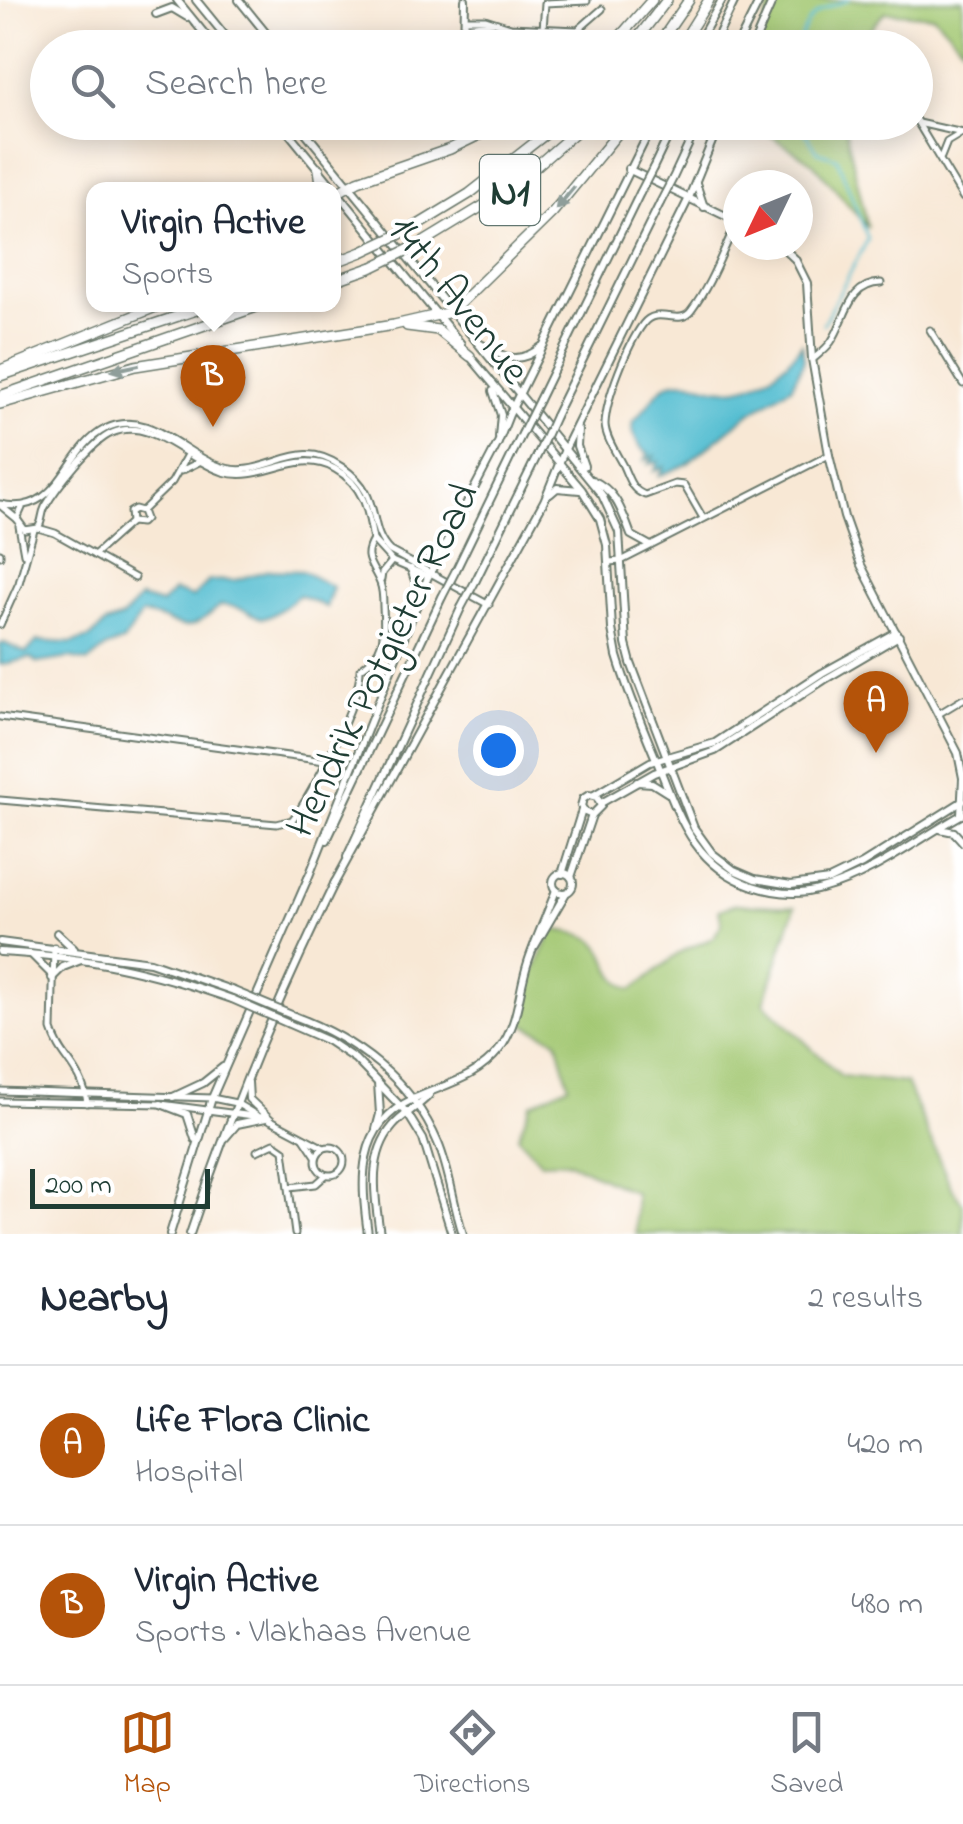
<!DOCTYPE html>
<meta charset="utf-8">
<style>
:root{--surface:#fff;--page:#f2f2f3;--text:#1f2937;--muted:#747a83;--line:#e0e1e3;--accent:#b45309}
body{margin:0;font-family:"Indie Flower",sans-serif;background:var(--page);color:var(--text)}
.compass{position:absolute;left:723px;top:170px;width:90px;height:90px;border-radius:50%;background:var(--surface);box-shadow:0 5px 25px #0003;rotate:227deg}
.scale{position:absolute;left:30px;bottom:25px;width:180px;box-sizing:border-box;padding-left:10px;border:5px solid #1f3d34;border-top:0;font-size:28px;line-height:35px;white-space:nowrap;color:#1f3d34;-webkit-text-stroke:8px #fff;paint-order:stroke}
.you{position:absolute;left:498px;top:750px;width:35px;height:35px;margin:-25px;border:8px solid #fff;border-radius:50%;background:#1a73e8;box-shadow:0 0 0 15px #1a73e833}
.badge{display:grid;place-items:center;width:65px;height:65px;border-radius:50%;background:var(--accent);color:#fff;font-size:32px;font-weight:700}
.pin{position:absolute;translate:-50% -82px;filter:drop-shadow(0 2px 5px #0008)}
.pin::after{content:'';position:absolute;top:52px;width:35px;height:30px;background:inherit;clip-path:polygon(0 0,100% 0,50% 100%)}
.popup{position:absolute;left:86px;top:182px;width:255px;height:130px;box-sizing:border-box;display:grid;place-content:center;border-radius:20px;background:var(--surface);filter:drop-shadow(0 2px 8px #0005);font-size:32px;white-space:nowrap;color:var(--muted)}
.popup b{font-size:38px;color:var(--text)}
.popup::after{content:'';position:absolute;left:50%;top:100%;margin-left:-20px;border:20px solid transparent;border-top-color:var(--surface)}
.list{margin:0;padding:0;list-style:none}
h2{display:flex;justify-content:space-between;align-items:center;height:130px;margin:0;padding:0 40px;font-size:42px}
h2 small{font-size:32px;font-weight:400;color:var(--muted)}
.list li{display:grid;grid-template-columns:65px 1fr auto;gap:30px;align-items:center;box-sizing:border-box;height:160px;padding:0 40px;border-top:2px solid var(--line)}
.list b{display:block;font-size:38px;white-space:nowrap}
.list p{margin:0;font-size:32px;white-space:nowrap;color:var(--muted)}
.list em{font-size:32px;font-style:normal;color:var(--muted)}
.icon{flex:none;width:55px;height:55px;fill:none;stroke:currentColor;stroke-width:2;stroke-linecap:round;stroke-linejoin:round}
.map{position:relative;flex:none;width:963px;height:1234px;overflow:hidden}
.search{position:absolute;background:var(--surface);box-shadow:0 5px 25px #0003;left:30px;right:30px;top:30px;height:110px;display:flex;align-items:center;gap:25px;box-sizing:border-box;padding:0 35px;border-radius:55px;color:var(--muted);font-size:38px}
.sheet{height:450px;background:var(--surface)}
nav{display:flex;justify-content:space-around;align-items:center;box-sizing:border-box;height:140px;border-top:2px solid var(--line);background:var(--surface);font-size:28px;color:var(--muted)}
nav a{display:grid;justify-items:center;gap:5px}
nav .on{color:var(--accent)}
.map>svg:first-child{display:block}
.green{fill:#a2c771;stroke:#608252;stroke-width:2.5}
.water{fill:#55bed1;stroke:#3a7e82;stroke-width:2.5}
.lines{fill:none;stroke-linecap:round;stroke-linejoin:round}
.stream{stroke:#55bed1;stroke-width:2.5}
.minor-casing{stroke:#6b796c;stroke-width:9}
.tertiary-casing{stroke:#6b796c;stroke-width:10}
.secondary-casing{stroke:#6b796c;stroke-width:10}
.motorway-casing{stroke:#6b796c;stroke-width:12}
.minor{stroke:#fff;stroke-width:5}
.tertiary{stroke:#fff;stroke-width:6}
.secondary{stroke:#fff;stroke-width:6}
.motorway{stroke:#fff;stroke-width:9}
.tertiary-bridge-casing{stroke:#6b796c;stroke-width:10;stroke-linecap:butt}
.secondary-bridge-casing{stroke:#6b796c;stroke-width:10;stroke-linecap:butt}
.motorway-bridge-casing{stroke:#6b796c;stroke-width:12;stroke-linecap:butt}
.tertiary-bridge{stroke:#fff;stroke-width:6}
.secondary-bridge{stroke:#fff;stroke-width:6}
.motorway-bridge{stroke:#fff;stroke-width:9}
.oneway{fill:#8f9e9a}
.labels{text-anchor:middle;stroke-width:8;stroke-linejoin:round;paint-order:stroke}
.shield{fill:#fff;stroke:#627771;stroke-width:2.5}
.shield-label{font-size:40px;font-weight:bold;fill:#1f3d34}
.street-label{font-size:42px;fill:#1f3d34;stroke:#fff}
</style>
<div class="map">
<svg width="963" height="1234" viewBox="0 0 963 1234">
<rect width="100%" height="100%" fill="#fff"/>
<filter id="ink" filterUnits="userSpaceOnUse"><feTurbulence type="fractalNoise" baseFrequency=".01" numOctaves="2"/><feDisplacementMap in="SourceGraphic" scale="20" xChannelSelector="R" yChannelSelector="G"/><feConvolveMatrix kernelMatrix="1 2 1 2 8 2 1 2 1" color-interpolation-filters="sRGB"/></filter>
<filter id="wash" filterUnits="userSpaceOnUse"><feTurbulence type="fractalNoise" baseFrequency=".0048" numOctaves="4" result="noise"/><feDisplacementMap in="SourceGraphic" scale="40" xChannelSelector="R" yChannelSelector="G"/><feGaussianBlur stdDeviation="2.25" result="paint"/><feColorMatrix in="noise" values="0 0 0 0 0 0 0 0 0 0 0 0 0 0 0 0 0 1.4 0 .05"/><feComposite in="paint" operator="in"/></filter>
<g filter="url(#wash)">
<rect width="100%" height="100%" fill="#f8e8d5"/>
<!-- green -->
<g class="green">
<path d="M773,0H963V47L934,16L885,12L855,47L755,48Z"/>
<path d="M752,123H844L868,228L814,164Z"/>
<path d="M736,904L795,907L764,1003L841,1076L906,1083L951,1187L963,1204V1234H636L635,1193L567,1161L541,1162L518,1136L531,1104L569,1085L557,1040L523,1024L533,974L553,929C565,932 584,933 593,940C613,956 604,976 632,990L682,951L713,938L722,924L719,910Z"/>
</g>
<!-- water -->
<g class="water">
<path d="M802,344L804,360L792,386L746,416L687,464L659,476L664,467L654,471L659,461L649,464L654,456L645,460L649,453C639,451 631,432 633,421C646,412 656,388 671,383C686,378 701,385 717,388C751,394 784,370 802,344Z"/>
<path d="M269,570L302,571L333,587L326,607L299,595C247,638 270,608 221,605C179,642 185,621 142,614L123,642L107,647L88,662L70,658L38,663L30,658L0,665V645L4,643L26,653L37,641L71,643L90,638L105,624L122,618L140,598L161,604L174,591L193,597L209,581L235,580Z"/>
</g>
<g class="lines">
<!-- stream -->
<g class="stream">
<path d="M797,48C810,11 815,11 849,0"/>
<path d="M798,122L818,152L837,158L868,239L823,324"/>
</g>
</g>
</g>
<g filter="url(#ink)">
<g class="lines">
<defs>
<g id="minor">
<path d="M465,19H485L510,27L578,30L602,9"/>
<path d="M465,26L492,23"/>
<path d="M543,29L545,3L587,1"/>
<path d="M510,48V27"/>
<path d="M916,120L963,198"/>
<path d="M918,123L963,133"/>
<path d="M941,157L947,142L962,133"/>
<path d="M930,330L963,384"/>
<path d="M812,360C819,354 826,349 831,342C847,319 847,284 881,283"/>
<path d="M181,471L201,461"/>
<path d="M0,504C60,518 64,450 105,429C158,402 196,478 248,469C285,463 304,441 342,467C385,496 365,527 390,551L489,605"/>
<path d="M1,506L17,519"/>
<path d="M22,508L17,519L25,530L38,528L55,533L135,578"/>
<path d="M142,511L145,519L141,523L131,522L130,512L135,509L142,511L172,482L189,451"/>
<path d="M703,518L684,485L675,484L645,495C631,490 629,479 623,466C617,454 605,437 605,424C606,398 628,344 643,324C657,305 679,327 691,311C712,283 722,252 737,222"/>
<path d="M19,526L24,554"/>
<path d="M373,540L392,561L427,576"/>
<path d="M0,553V556"/>
<path d="M94,555L131,522"/>
<path d="M609,562L621,561L829,455"/>
<path d="M381,580L382,573L392,561"/>
<path d="M0,625L19,583L34,530"/>
<path d="M940,713L963,699"/>
<path d="M0,717L325,761"/>
<path d="M0,800L277,824L292,820C312,796 361,699 360,669C385,653 385,635 383,607C383,600 383,590 380,583C373,565 361,559 373,540C368,510 364,485 335,469C296,447 263,484 223,472C187,461 151,416 112,433C92,441 56,488 45,507C41,515 43,521 38,528"/>
<path d="M54,947L52,1030C61,1060 82,1066 87,1103"/>
<path d="M0,1091L212,1098L236,1103L256,1115"/>
<path d="M0,1101L161,1104L261,1117"/>
<path d="M271,1120L324,1148"/>
<path d="M304,1138L316,1156"/>
<circle cx="330" cy="1161" r="14"/>
<path d="M257,1151L274,1143L284,1150L295,1234"/>
<path d="M290,1187L316,1184L326,1175"/>
</g>
<g id="tertiary">
<path d="M239,0L278,48"/>
<path d="M464,48L465,0"/>
<path d="M628,169L738,222"/>
<path d="M780,245L795,259L807,283L812,359L829,455L844,517L861,565L958,753L963,778L961,815"/>
<path d="M594,795L650,762L715,743L822,673L896,632"/>
<path d="M601,803L654,773L715,751L824,680L899,636"/>
<circle cx="563" cy="883" r="10"/>
<path d="M562,874L582,810"/>
<path d="M571,877L592,815L601,806L597,797L589,795L583,799L581,806L585,812L592,815"/>
<path d="M57,933L74,949"/>
<path d="M0,942L150,962L234,991"/>
<path d="M535,946L566,893"/>
<path d="M0,952C88,957 149,970 232,999"/>
<path d="M32,955L52,975"/>
<path d="M52,978L63,967L81,960"/>
<path d="M294,1016C355,1039 412,1080 438,1143C450,1171 453,1204 463,1234"/>
<path d="M289,1024L328,1041L355,1059L407,1113L423,1139L452,1234"/>
<path d="M376,1129L380,1114L378,1083"/>
<path d="M368,1234C361,1182 355,1126 413,1099C445,1084 476,1079 499,1050C519,1024 518,992 528,962C536,938 547,915 556,890"/>
<path d="M380,1234C375,1198 367,1156 393,1126C403,1114 418,1107 429,1095"/>
</g>
<g id="secondary">
<path d="M177,0L216,48"/>
<path d="M196,0L235,48"/>
<path d="M156,14L172,8L187,17"/>
<path d="M695,48L722,0"/>
<path d="M712,48L735,0"/>
<path d="M736,48L760,0"/>
<path d="M752,48L773,0"/>
<path d="M280,122L461,344"/>
<path d="M297,122L602,495L619,532L626,644L631,663L694,828L712,853L734,870L755,879L791,885L829,880L862,864L963,801"/>
<path d="M653,168L675,122"/>
<path d="M673,178L699,122"/>
<path d="M696,183L704,207"/>
<path d="M477,342C501,356 517,367 541,347"/>
<path d="M468,354L582,490L600,519L607,545L612,629L617,656C628,693 643,728 658,764C679,817 694,866 753,886C774,893 798,896 821,889C871,876 918,839 963,814"/>
<path d="M493,391L501,415L499,437"/>
<path d="M539,400L640,193"/>
<path d="M555,416L660,203"/>
<path d="M578,430L577,446L584,466"/>
<path d="M592,480C617,491 622,512 631,535L649,545"/>
<path d="M550,494L557,488L580,490"/>
<path d="M416,564L437,559"/>
<path d="M411,569L420,595"/>
<path d="M456,570L522,434"/>
<path d="M476,580L538,454"/>
<path d="M637,782L652,783L668,793"/>
<path d="M940,829L954,832L963,842"/>
<path d="M327,840L442,597"/>
<path d="M347,857L461,608"/>
<path d="M307,881L428,577L498,443L509,415L654,122"/>
<path d="M334,884L544,501L565,449L688,200L720,122"/>
<path d="M248,1082L249,1099L271,1120"/>
<path d="M173,1097L203,1083L223,1067"/>
<path d="M161,1104L187,1114L195,1139"/>
<path d="M225,1138L237,1124L266,1118"/>
<path d="M170,1234L212,1098L308,878"/>
<path d="M190,1234C230,1113 279,996 335,882"/>
</g>
<g id="motorway">
<path d="M610,48L652,0"/>
<path d="M630,48L667,0"/>
<path d="M656,48L689,0"/>
<path d="M679,48L709,0"/>
<path d="M319,169L322,190"/>
<path d="M333,195L358,181L450,149L506,122"/>
<path d="M413,228L469,194L561,122"/>
<path d="M422,243L509,190L587,122"/>
<path d="M333,263L362,252"/>
<path d="M333,281L373,267"/>
<path d="M407,326L438,330L470,356"/>
<path d="M3,369L163,304"/>
<path d="M0,376L214,304"/>
<path d="M0,396L265,304"/>
<path d="M0,404L135,366L394,325L451,312L553,212L627,122"/>
</g>
</defs>
<!-- minor casing -->
<use href="#minor" class="minor-casing"/>
<!-- tertiary casing -->
<use href="#tertiary" class="tertiary-casing"/>
<!-- secondary casing -->
<use href="#secondary" class="secondary-casing"/>
<!-- motorway casing -->
<use href="#motorway" class="motorway-casing"/>
<!-- minor -->
<use href="#minor" class="minor"/>
<!-- tertiary -->
<use href="#tertiary" class="tertiary"/>
<!-- secondary -->
<use href="#secondary" class="secondary"/>
<!-- motorway -->
<use href="#motorway" class="motorway"/>
<defs>
<g id="tertiary-bridge">
<path d="M234,991L294,1016"/>
<path d="M232,999L289,1024"/>
</g>
<g id="secondary-bridge">
<path d="M640,193L653,168"/>
<path d="M660,203L673,178"/>
<path d="M522,434L539,400"/>
<path d="M538,454L555,416"/>
<path d="M442,597L456,570"/>
<path d="M461,608L476,580"/>
</g>
<g id="motorway-bridge">
<path d="M362,252L413,228"/>
<path d="M373,267L422,243"/>
</g>
</defs>
<!-- tertiary-bridge casing -->
<use href="#tertiary-bridge" class="tertiary-bridge-casing"/>
<!-- secondary-bridge casing -->
<use href="#secondary-bridge" class="secondary-bridge-casing"/>
<!-- motorway-bridge casing -->
<use href="#motorway-bridge" class="motorway-bridge-casing"/>
<!-- tertiary-bridge -->
<use href="#tertiary-bridge" class="tertiary-bridge"/>
<!-- secondary-bridge -->
<use href="#secondary-bridge" class="secondary-bridge"/>
<!-- motorway-bridge -->
<use href="#motorway-bridge" class="motorway-bridge"/>
</g>
<!-- one-way arrows -->
<defs><path id="oneway-solid" d="M-6-.8H1V-3.2L6.5 0L1 3.2V.8H-6Z" transform="scale(2.5)"/></defs>
<g class="oneway">
<use href="#oneway-solid" transform="translate(565 198) rotate(130)"/>
<use href="#oneway-solid" transform="translate(125 368) rotate(168)"/>
</g>
</g>
<g class="labels">
<!-- shield labels -->
<rect class="shield" x="480" y="155" width="60" height="70" rx="8"/>
<g class="shield-label">
<text x="510" y="204">N1</text>
</g>
<!-- street labels -->
<g class="street-label">
<text transform="translate(461 298) rotate(52)" y="15">14th Avenue</text>
<text transform="translate(380 659) rotate(-64)" y="15">Hendrik Potgieter Road</text>
</g>
</g>
</svg>
<svg class="compass" viewBox="-18 -18 36 36"><path d="M0-13l5 13h-10z" fill="#e53935"/><path d="M0 13l5-13h-10z" fill="#747a83"/></svg>
<div class="scale">200 m</div>
<div class="you"></div>
<div class="pin badge" style="left:876px;top:753px">A</div>
<div class="pin badge" style="left:213px;top:427px">B</div>
<div class="popup"><b>Virgin Active</b>Sports</div>
<div class="search"><svg class="icon" aria-label="search" viewBox="0 0 24 24"><circle cx="10" cy="10" r="6"/><path d="M15 15l6 6"/></svg>Search here</div>
</div>
<section class="sheet">
<h2>Nearby<small>2 results</small></h2>
<ul class="list">
<li><span class="badge">A</span><div><b>Life Flora Clinic</b><p>Hospital</p></div><em>420 m</em></li>
<li><span class="badge">B</span><div><b>Virgin Active</b><p>Sports · Vlakhaas Avenue</p></div><em>480 m</em></li>
</ul>
</section>
<nav>
<a class="on"><svg class="icon" aria-label="map" viewBox="0 0 24 24"><path d="M3 6l6-2 6 2 6-2v14l-6 2-6-2-6 2zM9 4v14M15 6v14"/></svg>Map</a>
<a><svg class="icon" aria-label="directions" viewBox="0 0 24 24"><path d="M12 3l9 9-9 9-9-9zM9 14v-3h6M13 9l2 2-2 2"/></svg>Directions</a>
<a><svg class="icon" aria-label="saved" viewBox="0 0 24 24"><path d="M7 4h10v16l-5-4-5 4z"/></svg>Saved</a>
</nav>
